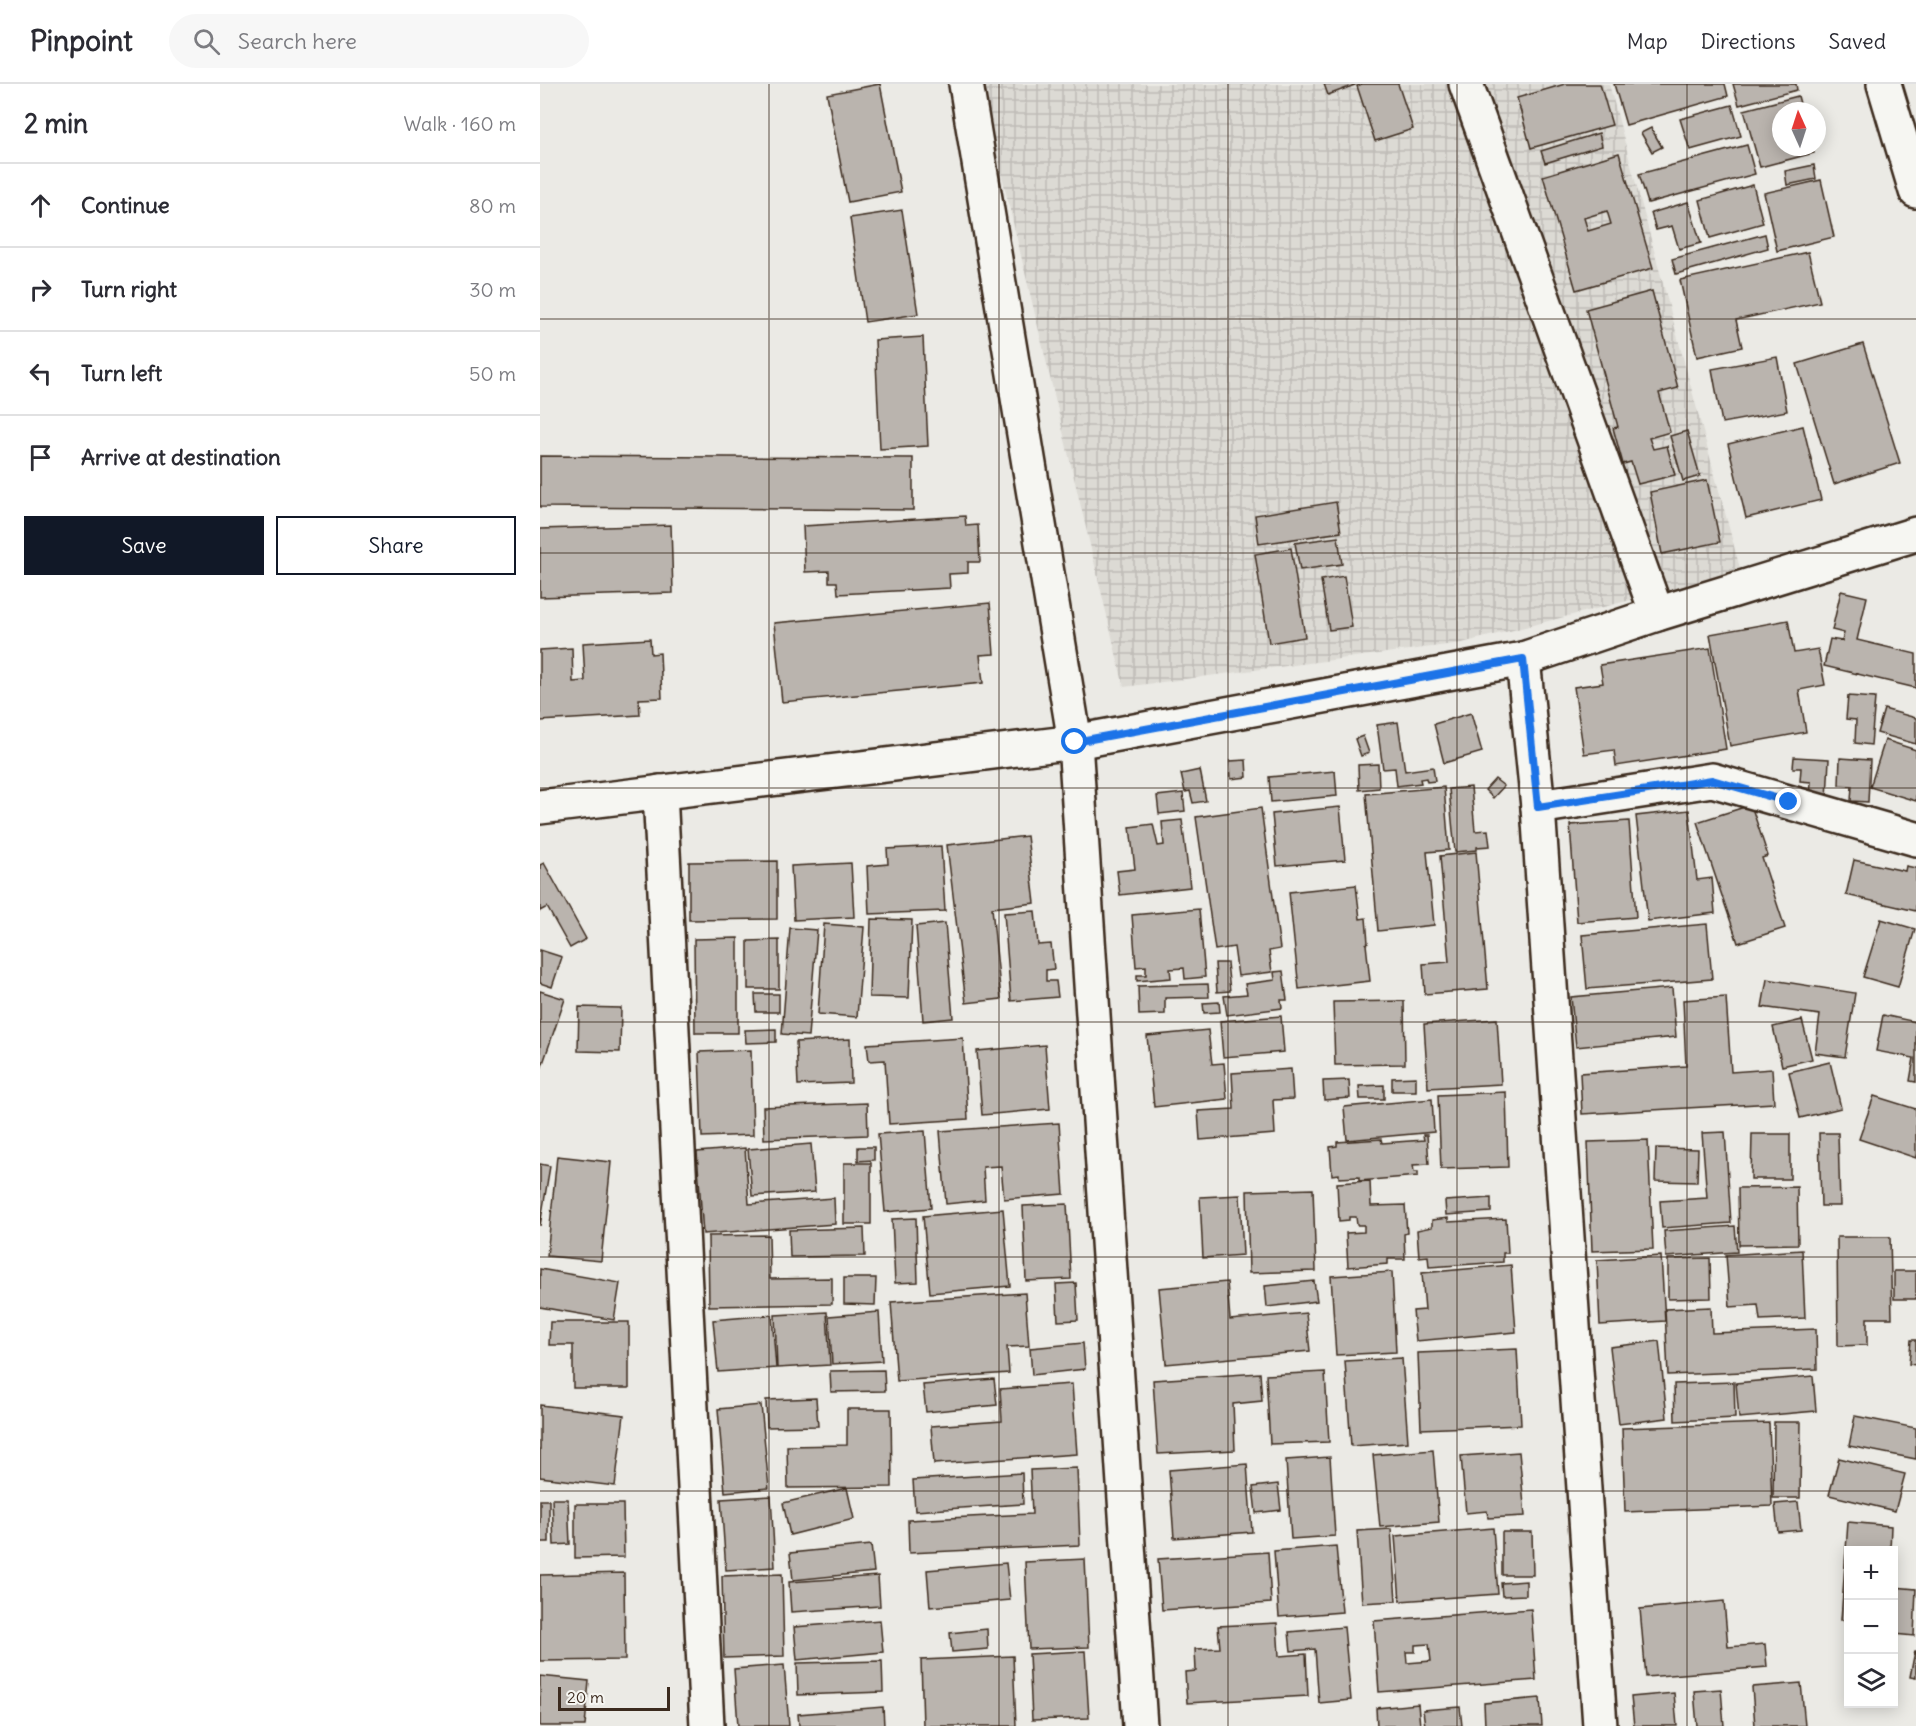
<!DOCTYPE html>
<meta charset="utf-8">
<style>
:root{--surface:#fff;--page:#f7f7f7;--text:#2b2b33;--muted:#7c7c81;--line:#e1e1e2;--accent:#111827}
body{margin:0;font-family:Delius,sans-serif;background:var(--page);color:var(--text)}
.controls{position:absolute;right:18px;bottom:18px;display:grid;overflow:hidden;border-radius:0px;box-shadow:0 3px 15px #0003}
.controls button{width:54px;height:54px;display:grid;place-items:center;padding:0;border:0;border-bottom:2px solid var(--line);background:var(--surface);color:var(--text);font:30px sans-serif}
.compass{position:absolute;left:1232px;top:18px;width:54px;height:54px;border-radius:50%;background:var(--surface);box-shadow:0 3px 15px #0003;rotate:357deg}
.scale{position:absolute;left:18px;bottom:15px;width:112px;box-sizing:border-box;padding-left:6px;border:3px solid #3b2a1e;border-top:0;font-size:16px;line-height:21px;white-space:nowrap;color:#3b2a1e;-webkit-text-stroke:4px #f6f6f2;paint-order:stroke}
.stop{position:absolute;width:18px;height:18px;margin:-14px;border:4px solid #1a73e8;border-radius:50%;background:#fff}
.stop.end{background:#1a73e8;border-color:#fff;box-shadow:0 2px 6px #0008}
.list{margin:0;padding:0;list-style:none}
h2{display:flex;justify-content:space-between;align-items:center;height:78px;margin:0;padding:0 24px;font-size:26px}
h2 small{font-size:20px;font-weight:400;color:var(--muted)}
.list li{display:grid;grid-template-columns:39px 1fr auto;gap:18px;align-items:center;box-sizing:border-box;height:84px;padding:0 24px;border-top:2px solid var(--line)}
.list b{display:block;font-size:22px;white-space:nowrap}
.list em{font-size:20px;font-style:normal;color:var(--muted)}
.actions{display:flex;gap:12px;padding:18px 24px}
.actions a{flex:1;padding:14px 0;border:2px solid var(--accent);border-radius:0px;text-align:center;font-size:21px;color:var(--accent)}
.actions .main{background:var(--accent);color:#fff}
.icon{flex:none;width:33px;height:33px;fill:none;stroke:currentColor;stroke-width:2;stroke-linecap:round;stroke-linejoin:round}
.map{position:relative;flex:none;width:1376px;height:1642px;overflow:hidden}
header{display:flex;align-items:center;gap:36px;box-sizing:border-box;height:84px;padding:0 30px;background:var(--surface);border-bottom:2px solid var(--line)}
header strong{font-size:28px}
nav{display:flex;gap:33px;margin-inline-start:auto;font-size:21px}
.search{width:420px;height:54px;background:var(--page);display:flex;align-items:center;gap:15px;box-sizing:border-box;padding:0 21px;border-radius:33px;color:var(--muted);font-size:22px}
main{display:flex}
aside{flex:1;background:var(--surface)}
.map>svg:first-child{display:block}
.industrial{fill:url(#industrial-grid)}
.building{fill:#bab4ae;stroke:#3b2a1e;stroke-width:1.5;fill-rule:evenodd}
.lines{fill:none;stroke-linecap:round;stroke-linejoin:round}
.street-casing{stroke:#3b2a1e;stroke-width:38}
.secondary-casing{stroke:#3b2a1e;stroke-width:38}
.street{stroke:#f6f6f2;stroke-width:33}
.secondary{stroke:#f6f6f2;stroke-width:33}
.route{stroke:#1a73e8;stroke-width:8}
.grid{fill:none;stroke:#3b2a1e;stroke-width:1.5;stroke-opacity:0.55}
</style>
<header>
<strong>Pinpoint</strong>
<div class="search"><svg class="icon" aria-label="search" viewBox="0 0 24 24"><circle cx="10" cy="10" r="6"/><path d="M15 15l6 6"/></svg>Search here</div>
<nav><a>Map</a><a>Directions</a><a>Saved</a></nav>
</header>
<main>
<aside>
<h2>2 min<small>Walk · 160 m</small></h2>
<ul class="list">
<li><svg class="icon" aria-label="ahead" viewBox="0 0 24 24"><path d="M12 20V5M6 11l6-6 6 6"/></svg><div><b>Continue</b></div><em>80 m</em></li>
<li><svg class="icon" aria-label="right" viewBox="0 0 24 24"><path d="M7 20v-9h11M14 6l5 5-5 5"/></svg><div><b>Turn right</b></div><em>30 m</em></li>
<li><svg class="icon" aria-label="left" viewBox="0 0 24 24"><path d="M17 20v-9H6M10 6l-5 5 5 5"/></svg><div><b>Turn left</b></div><em>50 m</em></li>
<li><svg class="icon" aria-label="arrive" viewBox="0 0 24 24"><path d="M6 21V4h12l-3 4 3 4H6"/></svg><div><b>Arrive at destination</b></div></li>
</ul>
<div class="actions"><a class="main">Save</a><a>Share</a></div>
</aside>
<div class="map">
<svg width="1376" height="1642" viewBox="0 0 1376 1642">
<defs>
<pattern id="industrial-grid" width="8" height="8" patternUnits="userSpaceOnUse" patternTransform="scale(1.5)"><rect width="8" height="8" fill="#dcdad4"/><path d="M0 4h8M4 0v8" fill="none" stroke="#bebbb6"/></pattern>
</defs>
<rect width="100%" height="100%" fill="#ebeae5"/>
<filter id="ink" filterUnits="userSpaceOnUse"><feTurbulence type="fractalNoise" baseFrequency=".0167" numOctaves="2"/><feDisplacementMap in="SourceGraphic" scale="12" xChannelSelector="R" yChannelSelector="G"/><feConvolveMatrix kernelMatrix="1 2 1 2 8 2 1 2 1" color-interpolation-filters="sRGB"/></filter>
<g filter="url(#ink)">
<!-- industrial -->
<path class="industrial" d="M440,0H1069L1201,488L922,559L584,603Z"/>
<!-- building -->
<g class="building">
<path d="M340,0L361,108L308,118L287,10Z"/>
<path d="M784,0H814L815,1L788,11Z"/>
<path d="M822,0H858L873,45L835,57L817,2Z"/>
<path d="M1025,0H1060L1072,41L991,64L977,14Z"/>
<path d="M1074,0H1185L1188,12L1086,41Z"/>
<path d="M1193,0H1256L1257,6L1199,21Z"/>
<path d="M1258,12L1262,27H1241V63H1272L1274,69L1220,83L1204,26Z"/>
<path d="M1192,21L1201,52L1150,66L1140,35Z"/>
<path d="M1111,44L1122,63L1112,68L1101,49Z"/>
<path d="M1059,49L1062,62L1005,79L1001,67Z"/>
<path d="M1207,61L1215,90L1108,119L1099,90Z"/>
<path d="M1079,69L1113,184L1036,206L1003,92ZM1067,127L1071,140L1048,147L1044,134Z"/>
<path d="M1274,81L1276,95L1247,101L1245,87Z"/>
<path d="M1281,96L1294,153L1237,167L1224,109Z"/>
<path d="M1213,101L1223,139L1170,154L1160,116Z"/>
<path d="M1148,118L1161,159L1139,165L1132,142L1116,146L1111,129Z"/>
<path d="M362,126L378,230L325,238L310,134Z"/>
<path d="M1225,150L1228,164L1136,190L1132,175Z"/>
<path d="M1268,168L1280,218L1196,236L1202,263L1157,273L1140,196Z"/>
<path d="M1112,207L1138,304L1119,309L1130,348L1109,354L1113,365L1127,362L1135,391L1098,400L1091,378L1083,380L1073,344L1078,343L1046,225Z"/>
<path d="M383,253L388,362L340,365L335,256Z"/>
<path d="M1323,260L1360,379L1294,400L1257,280Z"/>
<path d="M1237,273L1247,327L1182,339L1172,285Z"/>
<path d="M1263,342L1281,416L1206,434L1188,360Z"/>
<path d="M1147,347L1160,392L1143,397L1130,352Z"/>
<path d="M0,372L373,374V426L0,423Z"/>
<path d="M1167,396L1180,458L1122,470L1110,408Z"/>
<path d="M796,418L801,448L719,460L715,431Z"/>
<path d="M425,432L426,442L438,441L440,478H428V489L409,490L410,504L298,510L297,498H289V487L265,488L263,442Z"/>
<path d="M131,441L133,509L0,513V445Z"/>
<path d="M798,453L802,480L760,486L755,459Z"/>
<path d="M751,464L765,553L729,559L715,470Z"/>
<path d="M804,492L812,543L789,546L781,496Z"/>
<path d="M1301,507L1327,513L1317,556L1376,570V604L1284,582L1290,555L1302,557L1304,549L1292,546Z"/>
<path d="M450,519L454,570L440,571L443,599L242,618L234,539Z"/>
<path d="M1248,536L1254,569L1278,565L1285,601L1259,606L1266,648L1190,662L1170,550Z"/>
<path d="M110,555L111,570L120,569L122,614L99,615L100,631L0,637V566L32,564L33,598L45,597L43,559Z"/>
<path d="M1170,564L1186,665L1076,682L1074,666L1044,670L1034,603L1063,599L1060,581Z"/>
<path d="M1308,612L1335,614L1331,661L1315,659L1316,636L1306,635Z"/>
<path d="M1344,625L1376,634V660L1337,649Z"/>
<path d="M931,629L942,668L904,679L894,640Z"/>
<path d="M858,638L865,687L893,683L895,697L887,698L886,694L880,695L881,699L857,702L855,684L843,685L837,641Z"/>
<path d="M823,652L829,669L821,672L815,655Z"/>
<path d="M1345,656L1376,666V717L1330,703Z"/>
<path d="M1254,673L1289,675L1287,715H1270L1271,698L1260,697L1261,684H1253Z"/>
<path d="M1300,674L1330,676L1328,718L1311,717L1312,702L1299,701Z"/>
<path d="M706,676L707,693L691,695L690,677Z"/>
<path d="M838,680L839,704L819,706L818,681Z"/>
<path d="M660,686L666,717L653,719L650,707L645,708L641,690Z"/>
<path d="M795,687L797,712L731,718L729,693Z"/>
<path d="M955,695L964,702L953,714L945,706Z"/>
<path d="M904,703L909,766L887,768L894,841L838,847L826,710Z"/>
<path d="M931,703L935,747L948,746L950,762L937,763V766L915,768L909,705Z"/>
<path d="M643,709L645,727L619,730L617,712Z"/>
<path d="M1211,721L1228,772L1222,774L1245,844L1198,859L1157,738Z"/>
<path d="M800,723L805,776L737,782L732,730Z"/>
<path d="M721,724L740,865L729,867L732,888L698,892L694,863L675,866L656,733Z"/>
<path d="M1149,726L1157,796L1172,794L1175,829L1108,837L1096,732Z"/>
<path d="M642,736L650,803L580,811L577,787L595,785L590,743L613,740L618,762L624,761L622,738Z"/>
<path d="M1089,737L1096,833L1037,838L1030,741Z"/>
<path d="M487,752L495,819L452,824L461,915L426,919L407,761Z"/>
<path d="M401,762L405,827L329,830L327,782L348,780L347,765Z"/>
<path d="M936,768L948,905L885,910L883,880L909,878L900,772Z"/>
<path d="M1314,776L1365,787L1366,782L1376,784V827L1306,811Z"/>
<path d="M237,777V835L149,836V778Z"/>
<path d="M4,779L46,855L30,864L7,823L0,827V781Z"/>
<path d="M311,779L314,833L254,836L251,782Z"/>
<path d="M816,801L820,835L826,834L828,859L826,860L830,897L759,905L749,808Z"/>
<path d="M659,825L665,893L645,895L644,884L630,885L631,894L597,897V891H606V882L596,883L592,831Z"/>
<path d="M495,827L498,861L511,860L514,885L506,886V897H516L518,913L471,917L464,829Z"/>
<path d="M331,835L372,836L369,914L329,913Z"/>
<path d="M1341,835L1375,845L1358,903L1323,893Z"/>
<path d="M405,839L413,934L383,937L376,842Z"/>
<path d="M284,840L324,843L317,933L278,930Z"/>
<path d="M1167,840L1172,895L1047,905L1042,851Z"/>
<path d="M250,844L277,846L268,952L242,950Z"/>
<path d="M198,854V949H155L154,855Z"/>
<path d="M239,856V905H208V857Z"/>
<path d="M0,866L22,873L12,903L0,899Z"/>
<path d="M675,879H687L690,907L677,908Z"/>
<path d="M743,887L747,916H741L742,924L687,931L684,912L707,910L705,900L735,896L734,888Z"/>
<path d="M1227,895L1315,909L1305,973L1275,969L1280,931L1222,923Z"/>
<path d="M668,900L669,913L625,914V930L599,931L598,902Z"/>
<path d="M1132,904L1136,953L1036,963L1031,913Z"/>
<path d="M0,907L25,915L0,988Z"/>
<path d="M215,910H239V928H216Z"/>
<path d="M1186,913L1191,988L1232,985L1234,1019L1042,1030L1040,989L1146,982L1143,916Z"/>
<path d="M864,917L865,980L795,981L793,918Z"/>
<path d="M679,918L680,928L664,929L663,919Z"/>
<path d="M39,923L81,924L80,968L38,967Z"/>
<path d="M1343,931L1376,938V998L1370,997L1374,974L1336,967Z"/>
<path d="M741,932L744,968L683,973L680,937Z"/>
<path d="M957,935L961,1000L888,1004L884,940Z"/>
<path d="M1262,936L1272,975L1242,982L1233,943Z"/>
<path d="M236,945V958L206,959L205,946Z"/>
<path d="M668,946L672,980L684,979L687,1015L614,1023L607,952Z"/>
<path d="M423,954L428,1035L349,1040L345,976L329,977L327,960Z"/>
<path d="M310,955L311,999L258,1001L256,958Z"/>
<path d="M505,961L510,1025L442,1031L437,967Z"/>
<path d="M211,966L213,1051L162,1053L159,968Z"/>
<path d="M1290,978L1301,1024L1260,1034L1249,988Z"/>
<path d="M751,985L753,1015L733,1016L735,1050L660,1056L658,1027L694,1025L692,989Z"/>
<path d="M876,993V1007H852V994Z"/>
<path d="M809,996L810,1014L784,1016L783,997Z"/>
<path d="M844,1001V1015H820L819,1002Z"/>
<path d="M966,1008L968,1083L901,1085L898,1011Z"/>
<path d="M1334,1012L1376,1025V1074L1319,1055Z"/>
<path d="M892,1015L894,1048L807,1056L804,1023Z"/>
<path d="M327,1019L328,1051L224,1055L223,1023Z"/>
<path d="M519,1039L524,1110L464,1115L461,1082L443,1083L445,1116L406,1120L400,1047Z"/>
<path d="M385,1047L391,1124L345,1128L338,1050Z"/>
<path d="M1185,1048L1191,1139L1122,1144L1120,1117L1167,1114L1162,1049Z"/>
<path d="M1279,1049H1298L1300,1122H1281Z"/>
<path d="M1212,1050H1250V1095H1211Z"/>
<path d="M883,1051H887L889,1080L873,1081L874,1088H878V1092L819,1097V1093L799,1094V1090L792,1091L790,1063L797,1062V1058L841,1055L842,1059L884,1056Z"/>
<path d="M1108,1056L1113,1165L1052,1167L1048,1058Z"/>
<path d="M271,1060L275,1108L212,1112L208,1065Z"/>
<path d="M318,1063H334V1076L318,1077Z"/>
<path d="M205,1064L209,1120L294,1114L295,1140L163,1150L157,1068Z"/>
<path d="M1116,1064L1158,1065L1157,1098L1115,1097Z"/>
<path d="M17,1072L71,1078L61,1177L7,1172Z"/>
<rect x="304" y="1079" width="27" height="61"/>
<path d="M0,1080L10,1082L0,1142Z"/>
<path d="M830,1097L831,1122L865,1121L867,1149L864,1150L865,1175H848V1180L808,1183L806,1149L824,1148V1141H817L816,1133H809V1136L799,1137L797,1099Z"/>
<path d="M1257,1103L1258,1160L1199,1161L1198,1104Z"/>
<path d="M773,1105L776,1187L709,1189L707,1107Z"/>
<path d="M700,1111L703,1171L663,1174L660,1113Z"/>
<path d="M951,1114V1128L906,1131L905,1117Z"/>
<path d="M527,1120L531,1195L486,1197L483,1122Z"/>
<path d="M463,1125L470,1202L390,1209L383,1132Z"/>
<path d="M376,1134L378,1198L355,1199L352,1135Z"/>
<path d="M908,1134V1138L966,1135L968,1169H963V1178L889,1183L888,1172L879,1173L877,1146L892,1143V1136Z"/>
<path d="M1195,1142L1197,1168L1126,1173L1124,1147Z"/>
<path d="M324,1144L325,1172L250,1173L249,1146Z"/>
<path d="M229,1151L230,1195L292,1194V1220L169,1222L168,1152Z"/>
<path d="M1297,1153H1350L1352,1234H1327V1261L1298,1262Z"/>
<path d="M1262,1166L1265,1234L1220,1236L1218,1221L1190,1223L1186,1171Z"/>
<path d="M1121,1172L1125,1237L1060,1241L1057,1176Z"/>
<path d="M1170,1174L1171,1214L1128,1215V1175Z"/>
<path d="M971,1181L976,1248L876,1257L873,1227L885,1226L882,1189Z"/>
<path d="M0,1185L80,1199L74,1236L0,1223Z"/>
<rect x="1354" y="1187" width="22" height="28"/>
<path d="M852,1188L856,1268L796,1271L791,1192Z"/>
<path d="M304,1194H336L335,1221L304,1220Z"/>
<path d="M774,1197L777,1217L727,1223L725,1202Z"/>
<path d="M687,1198L690,1236L766,1229L770,1267L626,1280L619,1204Z"/>
<path d="M536,1199L538,1236L518,1237L516,1200Z"/>
<path d="M485,1209L489,1262L467,1263L469,1289L357,1297L351,1218Z"/>
<path d="M1171,1223L1172,1249L1276,1245L1277,1285L1128,1291L1125,1225Z"/>
<path d="M287,1228L290,1281L237,1284L235,1231Z"/>
<path d="M339,1228L342,1277L292,1280L289,1232Z"/>
<path d="M232,1231L236,1284L178,1288L173,1236Z"/>
<path d="M10,1238H89V1304H33V1261H9Z"/>
<path d="M1371,1256H1376V1281L1369,1280Z"/>
<path d="M1119,1257L1127,1334L1079,1340L1070,1263Z"/>
<path d="M543,1259L545,1285L492,1291L490,1264Z"/>
<path d="M977,1265L981,1341L881,1345L878,1269Z"/>
<path d="M862,1274L868,1358L811,1362L805,1277Z"/>
<path d="M344,1286L345,1307L291,1308L290,1287Z"/>
<path d="M785,1288L789,1358L730,1360L726,1291Z"/>
<path d="M720,1289L722,1317L693,1320L695,1366L618,1370L613,1296Z"/>
<path d="M1273,1292L1276,1327L1199,1334L1196,1299Z"/>
<path d="M454,1295L457,1321L386,1328L383,1301Z"/>
<path d="M1194,1298L1195,1334L1135,1337L1134,1300Z"/>
<path d="M532,1300L537,1370L394,1380L391,1342L462,1337L460,1305Z"/>
<path d="M276,1314L278,1342L227,1343L226,1316Z"/>
<path d="M0,1321L84,1331L75,1402L0,1393Z"/>
<path d="M221,1321L229,1404L185,1408L178,1325Z"/>
<path d="M307,1325H351L352,1403L248,1404L247,1362L307,1361Z"/>
<path d="M1315,1332L1376,1344V1375L1309,1362Z"/>
<path d="M1234,1338H1261L1260,1414H1233Z"/>
<path d="M1229,1339L1232,1422L1085,1428L1082,1344Z"/>
<path d="M893,1366L899,1438L840,1443L833,1371Z"/>
<path d="M979,1368L985,1432L948,1434L947,1427L926,1429L921,1372Z"/>
<path d="M790,1373L795,1452L751,1455L746,1376Z"/>
<path d="M1299,1374L1365,1390L1355,1427L1289,1411Z"/>
<path d="M707,1380L712,1448L634,1454L629,1386Z"/>
<path d="M537,1384L540,1461L369,1469L368,1436L492,1430L490,1386Z"/>
<path d="M482,1389L483,1420L375,1427L373,1396Z"/>
<path d="M738,1400L741,1426L716,1429L713,1403Z"/>
<path d="M307,1404L314,1435L250,1451L243,1419Z"/>
<path d="M231,1412L235,1483L186,1486L181,1415Z"/>
<path d="M12,1415H28L30,1460L14,1461Z"/>
<rect x="0" y="1416" width="9" height="42"/>
<path d="M1258,1418L1261,1446L1238,1448L1235,1420Z"/>
<path d="M35,1420H83L84,1473L35,1474Z"/>
<path d="M1308,1438L1351,1442L1350,1466H1308V1536H1301Z"/>
<path d="M953,1444L958,1510L860,1517L855,1452Z"/>
<path d="M851,1445L856,1517L822,1519L817,1447Z"/>
<path d="M962,1448H992L993,1491H962Z"/>
<path d="M331,1461L334,1488L253,1496L250,1469Z"/>
<path d="M796,1462L802,1528L739,1533L734,1467Z"/>
<path d="M728,1468L731,1519L622,1526L618,1475Z"/>
<path d="M545,1475L549,1563L489,1565L485,1478Z"/>
<path d="M466,1479L470,1516L390,1523L387,1486Z"/>
<path d="M84,1489L85,1576L0,1577V1491Z"/>
<path d="M242,1490L244,1572L184,1574L182,1492Z"/>
<path d="M338,1492L340,1522L251,1528L249,1498Z"/>
<path d="M986,1497V1511L962,1512L961,1499Z"/>
<path d="M1354,1503L1376,1505L1374,1552L1354,1550Z"/>
<path d="M1184,1517L1188,1563L1225,1560L1227,1583L1106,1593L1100,1525Z"/>
<path d="M991,1525L996,1596L839,1608L834,1537ZM889,1560L891,1577L867,1579L866,1568H875V1561Z"/>
<path d="M340,1536L343,1568L257,1576L254,1543Z"/>
<path d="M737,1539L739,1572L766,1570L768,1612L647,1619L645,1588L656,1587L655,1565L680,1564L678,1542Z"/>
<path d="M804,1543L811,1616L779,1619L775,1565L751,1567L749,1548Z"/>
<path d="M447,1545L448,1565L412,1568L410,1549Z"/>
<path d="M545,1567L549,1634L492,1636L489,1570Z"/>
<path d="M1375,1567H1376V1594L1370,1593Z"/>
<path d="M473,1572L476,1642H383L381,1576Z"/>
<path d="M342,1577L343,1608L258,1611L257,1579Z"/>
<path d="M244,1581L249,1642H198L194,1585Z"/>
<path d="M0,1592L49,1597L45,1642H0Z"/>
<path d="M1261,1599L1265,1642H1215L1212,1603Z"/>
<path d="M1181,1605L1184,1642H1157L1154,1607Z"/>
<path d="M1134,1609L1137,1642H1094L1091,1613Z"/>
<path d="M1000,1614L1002,1642H945L944,1619Z"/>
<path d="M878,1620L880,1642H837L836,1624Z"/>
<path d="M343,1623L344,1642H259L258,1630Z"/>
<path d="M920,1623L922,1642H885L883,1626Z"/>
</g>
<g class="lines">
<defs>
<g id="street">
<path d="M426,0L535,658L600,1642"/>
<path d="M926,0L1117,530"/>
<path d="M1344,0L1376,107"/>
<path d="M983,575L998,723L1060,1642"/>
<path d="M120,708L167,1642"/>
<path d="M998,723L1172,696L1376,755"/>
</g>
<path id="secondary" d="M0,723L535,658L983,575L1117,530L1376,450"/>
</defs>
<!-- street casing -->
<use href="#street" class="street-casing"/>
<!-- secondary casing -->
<use href="#secondary" class="secondary-casing"/>
<!-- street -->
<use href="#street" class="street"/>
<!-- secondary -->
<use href="#secondary" class="secondary"/>
</g>
</g>
<g class="lines" filter="url(#ink)">
<!-- route -->
<path class="route" d="M535,658L983,575L998,723L1172,696L1249,718"/>
</g>
<!-- grid -->
<path class="grid" d="M229,0V1642M459,0V1642M688,0V1642M917,0V1642M1147,0V1642M0,235H1376M0,469H1376M0,704H1376M0,938H1376M0,1173H1376M0,1407H1376"/>
</svg>
<div class="controls">
<button>+</button>
<button>−</button>
<button><svg class="icon" aria-label="layers" viewBox="0 0 24 24"><path d="M12 4l9 5-9 5-9-5zM3 14l9 5 9-5"/></svg></button>
</div>
<svg class="compass" viewBox="-18 -18 36 36"><path d="M0-13l5 13h-10z" fill="#e53935"/><path d="M0 13l5-13h-10z" fill="#7c7c81"/></svg>
<div class="scale">20 m</div>
<div class="stop" style="left:535px;top:658px"></div>
<div class="stop end" style="left:1249px;top:718px"></div>
</div>
</main>
